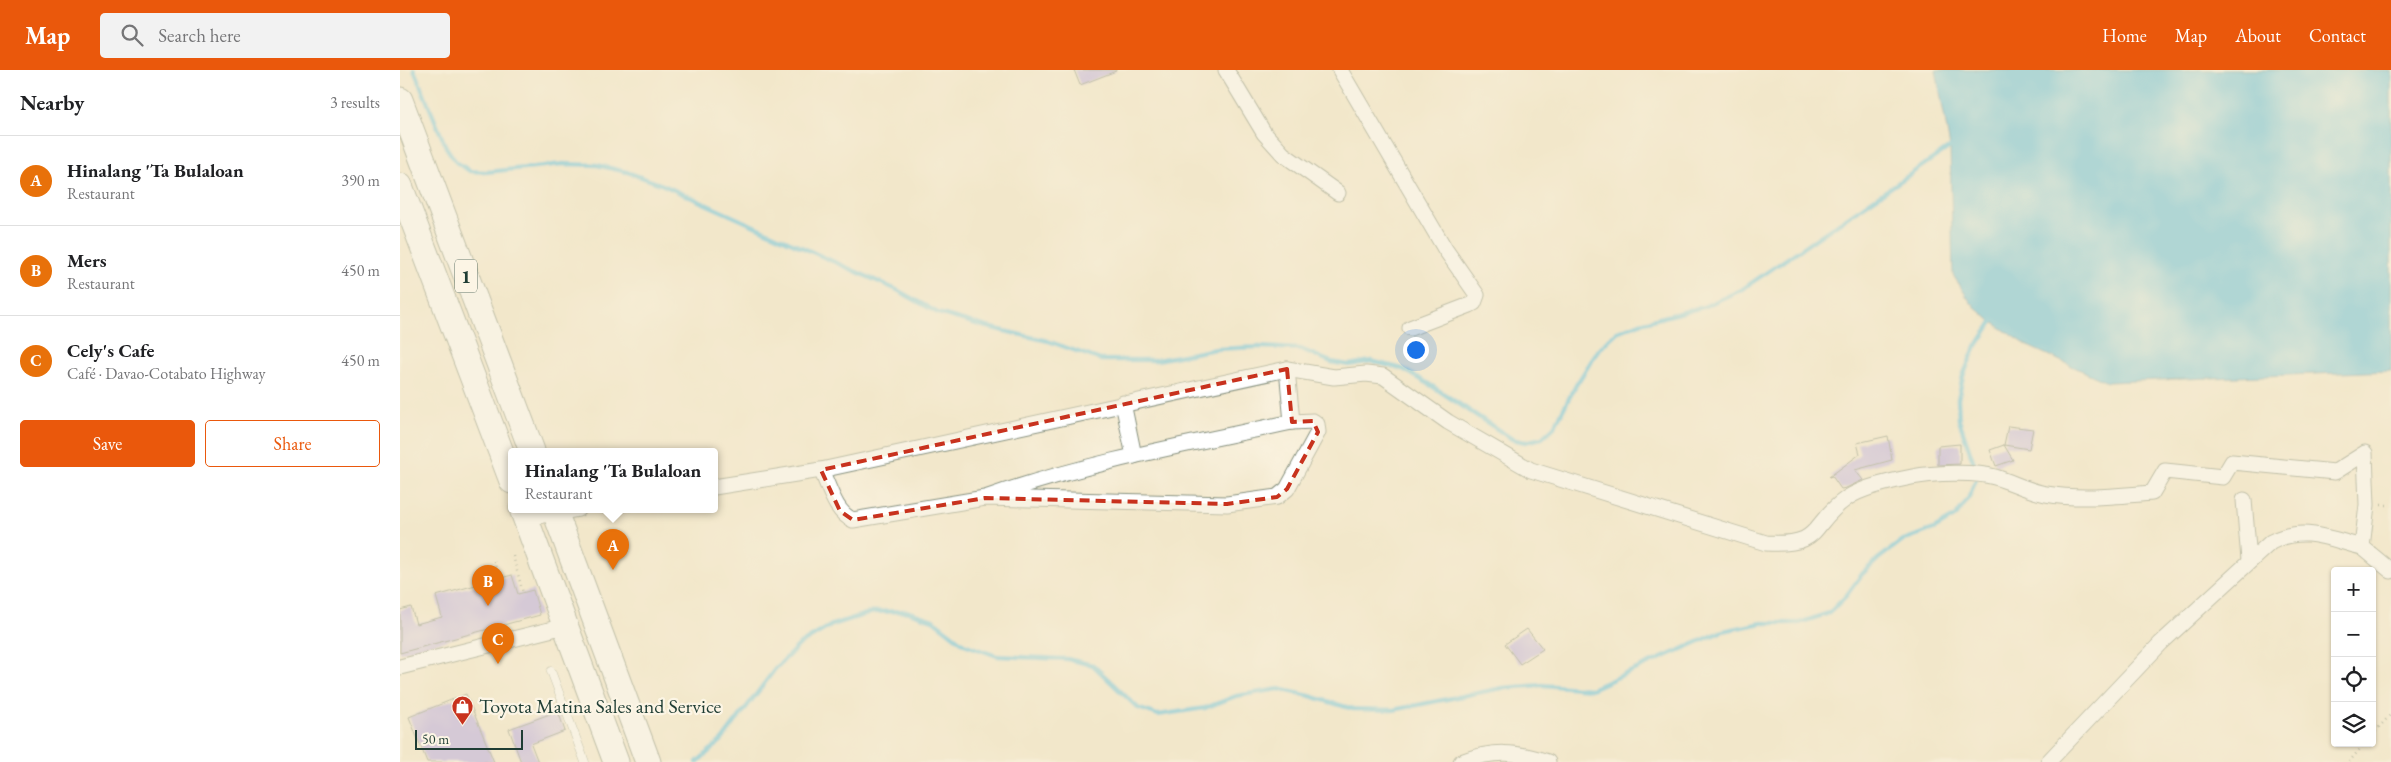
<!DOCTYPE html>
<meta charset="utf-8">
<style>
:root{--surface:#fff;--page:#f2f2f2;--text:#202124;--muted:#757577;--line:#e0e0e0;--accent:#ea580c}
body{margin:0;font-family:"EB Garamond",serif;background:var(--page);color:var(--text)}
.controls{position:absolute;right:15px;bottom:15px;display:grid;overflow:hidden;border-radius:5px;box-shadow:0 1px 4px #0004}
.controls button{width:45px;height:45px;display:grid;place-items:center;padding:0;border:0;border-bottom:1px solid var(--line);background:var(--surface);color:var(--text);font:25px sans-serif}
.scale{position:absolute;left:15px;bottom:12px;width:108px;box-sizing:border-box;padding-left:5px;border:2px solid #1f3d34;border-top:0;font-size:14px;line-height:18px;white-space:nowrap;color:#1f3d34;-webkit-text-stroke:4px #fcf5e5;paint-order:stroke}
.you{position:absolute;left:1015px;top:279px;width:18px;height:18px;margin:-12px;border:4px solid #fff;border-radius:50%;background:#1a73e8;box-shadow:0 0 0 8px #1a73e833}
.badge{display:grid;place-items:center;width:32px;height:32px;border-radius:50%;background:var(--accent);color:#fff;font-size:16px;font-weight:700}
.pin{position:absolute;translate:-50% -41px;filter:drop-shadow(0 1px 2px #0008)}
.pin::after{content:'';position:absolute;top:26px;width:18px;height:15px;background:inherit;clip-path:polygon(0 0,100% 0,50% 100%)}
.popup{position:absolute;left:108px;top:378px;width:210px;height:65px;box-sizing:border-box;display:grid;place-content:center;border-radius:5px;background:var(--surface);filter:drop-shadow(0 1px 4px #0005);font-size:16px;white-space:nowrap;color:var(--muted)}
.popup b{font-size:19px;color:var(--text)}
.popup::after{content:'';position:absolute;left:50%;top:100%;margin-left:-10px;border:10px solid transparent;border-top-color:var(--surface)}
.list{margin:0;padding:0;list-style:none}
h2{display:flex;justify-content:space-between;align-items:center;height:65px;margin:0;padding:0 20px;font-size:21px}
h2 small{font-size:16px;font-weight:400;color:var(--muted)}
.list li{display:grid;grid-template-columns:32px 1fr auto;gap:15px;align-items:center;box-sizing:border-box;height:90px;padding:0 20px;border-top:1px solid var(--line)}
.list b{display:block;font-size:19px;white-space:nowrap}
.list p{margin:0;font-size:16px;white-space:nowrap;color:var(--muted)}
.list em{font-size:16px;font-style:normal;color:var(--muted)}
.actions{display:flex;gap:10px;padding:15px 20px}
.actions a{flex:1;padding:11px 0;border:1px solid var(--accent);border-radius:5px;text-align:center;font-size:18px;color:var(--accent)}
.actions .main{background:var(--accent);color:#fff}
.icon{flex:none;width:28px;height:28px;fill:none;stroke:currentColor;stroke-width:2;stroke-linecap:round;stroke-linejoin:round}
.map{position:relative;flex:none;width:1991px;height:692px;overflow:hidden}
header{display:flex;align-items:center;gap:30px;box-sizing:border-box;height:70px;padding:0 25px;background:var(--accent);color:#fff}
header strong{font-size:24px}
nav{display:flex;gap:28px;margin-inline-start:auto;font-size:18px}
.search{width:350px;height:45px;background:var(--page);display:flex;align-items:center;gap:12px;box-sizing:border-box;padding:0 18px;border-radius:5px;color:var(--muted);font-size:19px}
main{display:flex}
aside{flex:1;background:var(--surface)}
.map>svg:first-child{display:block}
.water{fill:#61c1e0;stroke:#407f8a}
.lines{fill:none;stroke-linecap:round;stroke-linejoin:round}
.stream{stroke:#61c1e0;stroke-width:4.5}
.building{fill:#b2a4e4}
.service-casing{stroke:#889280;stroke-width:9}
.minor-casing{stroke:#889280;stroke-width:17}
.trunk-casing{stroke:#889280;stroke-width:27}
.path{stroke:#889280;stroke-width:2.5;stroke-dasharray:1 4;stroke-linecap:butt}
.service{stroke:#fff;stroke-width:8}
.minor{stroke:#fff;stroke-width:15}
.trunk{stroke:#fff;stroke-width:25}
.marked{fill:none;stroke:#c8321e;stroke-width:4;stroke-dasharray:10 6;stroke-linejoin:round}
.labels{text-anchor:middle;stroke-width:4.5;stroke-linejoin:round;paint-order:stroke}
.shield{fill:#fcf5e5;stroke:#617469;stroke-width:1}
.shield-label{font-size:19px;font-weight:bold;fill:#1f3d34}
.poi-label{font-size:20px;fill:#1f3d34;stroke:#fcf5e5;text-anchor:start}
</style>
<header>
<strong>Map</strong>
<div class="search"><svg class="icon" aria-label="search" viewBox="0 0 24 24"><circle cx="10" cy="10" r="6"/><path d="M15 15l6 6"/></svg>Search here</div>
<nav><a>Home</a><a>Map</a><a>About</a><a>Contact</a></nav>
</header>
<main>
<aside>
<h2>Nearby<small>3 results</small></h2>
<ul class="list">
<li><span class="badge" style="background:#e8710a">A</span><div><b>Hinalang 'Ta Bulaloan</b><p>Restaurant</p></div><em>390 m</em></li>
<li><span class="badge" style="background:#e8710a">B</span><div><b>Mers</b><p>Restaurant</p></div><em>450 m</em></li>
<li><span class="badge" style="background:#e8710a">C</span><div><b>Cely's Cafe</b><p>Café · Davao-Cotabato Highway</p></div><em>450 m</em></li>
</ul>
<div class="actions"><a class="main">Save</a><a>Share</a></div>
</aside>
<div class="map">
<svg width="1991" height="692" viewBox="0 0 1991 692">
<rect width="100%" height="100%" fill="#fcf5e5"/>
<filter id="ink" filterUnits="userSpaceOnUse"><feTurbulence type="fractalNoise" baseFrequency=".02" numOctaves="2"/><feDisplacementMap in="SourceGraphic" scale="10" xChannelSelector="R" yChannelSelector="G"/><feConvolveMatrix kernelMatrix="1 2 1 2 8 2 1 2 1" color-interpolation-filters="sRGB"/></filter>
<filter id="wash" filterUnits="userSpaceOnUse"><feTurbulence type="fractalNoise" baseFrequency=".0096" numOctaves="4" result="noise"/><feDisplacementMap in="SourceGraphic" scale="20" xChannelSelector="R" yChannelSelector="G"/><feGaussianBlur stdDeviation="1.12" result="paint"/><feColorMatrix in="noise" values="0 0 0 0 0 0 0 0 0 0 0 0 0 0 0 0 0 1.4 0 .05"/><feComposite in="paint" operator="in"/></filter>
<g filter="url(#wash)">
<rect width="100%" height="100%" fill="#f2e7cb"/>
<!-- water -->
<path class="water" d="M1536,0H1991V301L1707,312L1630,277L1592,252L1571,233L1553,205L1550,77Z"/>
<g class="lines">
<!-- stream -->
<g class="stream">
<path d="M14,0L46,77L56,92L70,101L87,102L163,94L197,95L227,102L263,115L497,220L538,243L587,257L648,271L701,290H757L816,279L859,277L901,279L931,292L949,295L971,291L1003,299L1032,316L1112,369L1125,372L1142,368L1154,357L1176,315L1199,279L1217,262L1240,253L1303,237L1341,220L1550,77"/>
<path d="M1575,396L1559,350L1558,329L1563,306L1574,280L1592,252"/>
<path d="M297,692L322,670L375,599L400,574L432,555L473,542L506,541L533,550L564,574L597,586L667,589L693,595L738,638L758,645L805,638L836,626L879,619L910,626L953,639L993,640L1102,618L1142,615L1191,619L1323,561L1362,553H1399L1429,543L1446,526L1462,504L1478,489L1503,470L1534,459L1556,446L1568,429L1576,410"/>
</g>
</g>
<g id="blocks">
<!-- building -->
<g class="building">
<path d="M674,0H716V1L680,15Z"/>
<path d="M1608,356L1633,359L1629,379L1604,375Z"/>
<path d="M1488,366L1492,390L1455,400L1463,410L1446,418L1441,419L1432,406L1429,407L1460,384L1457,373Z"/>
<path d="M1560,374V394L1538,395V376Z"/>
<path d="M1604,375L1613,390L1596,396L1590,380Z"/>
<path d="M112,505L118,524L133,520L140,545L0,583V540L11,537L16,554L42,547L36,526Z"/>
<path d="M1127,559L1143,579L1120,594L1105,574Z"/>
<path d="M66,624L94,692H27L9,647Z"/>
<path d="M158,641L165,661L131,674L138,692H121L109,659Z"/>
</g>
</g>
</g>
<g filter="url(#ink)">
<use href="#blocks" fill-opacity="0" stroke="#889280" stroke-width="1"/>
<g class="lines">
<defs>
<path id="service" d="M151,601L185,692"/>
<g id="minor">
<path d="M826,0L864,63L883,84L938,123"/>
<path d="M940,0L1045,179L1077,225L1074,233L1070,235L1010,258"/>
<path d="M887,299L892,352"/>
<path d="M723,333L734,386"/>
<path d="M421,400C429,416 435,443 453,450L585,428L827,434L877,427L887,419L918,362L917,354L913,351L892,352C789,374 684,393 585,428"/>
<path d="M314,417L421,400L887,299L934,307L966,304L983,306L1048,352L1131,400L1366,473C1425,476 1408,455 1447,428C1463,417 1492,411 1512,407C1533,403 1574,401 1595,407C1612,412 1628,421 1646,424C1680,430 1718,426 1752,423L1765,401L1823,407L1832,392L1935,402L1965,383L1967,435L1962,477C1929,469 1904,455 1871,472L1761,573L1648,692"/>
<path d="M1844,430L1849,490"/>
<path d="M125,448L178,439"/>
<path d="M1962,477L1991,501"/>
<path d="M0,597L165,556"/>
<path d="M1061,692C1093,680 1115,681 1148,692"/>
</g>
<g id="trunk">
<path d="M0,30L132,381"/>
<path d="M0,116L112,411"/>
<path d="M122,439L216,692"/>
<path d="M154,439L248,692"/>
</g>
</defs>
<!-- service casing -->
<use href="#service" class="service-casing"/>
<!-- minor casing -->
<use href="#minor" class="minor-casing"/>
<!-- trunk casing -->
<use href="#trunk" class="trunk-casing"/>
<!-- path -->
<g class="path">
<path d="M1981,435H1991"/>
<path d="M113,486L123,523"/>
<path d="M94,491L99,509"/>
<path d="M1972,665L1991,644"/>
<path d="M1949,692L1965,673"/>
</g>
<!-- service -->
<use href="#service" class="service"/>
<!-- minor -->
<use href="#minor" class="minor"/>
<!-- trunk -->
<use href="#trunk" class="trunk"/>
</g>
</g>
<!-- marked area -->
<path d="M0 0H1991V692H0ZM887,299L892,352L913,351L918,362L887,419L877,427L827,434L585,428L453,450L440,441L421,400Z" fill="#f2e7cb" fill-opacity=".55" fill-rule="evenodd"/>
<path class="marked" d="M887,299L892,352L913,351L918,362L887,419L877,427L827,434L585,428L453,450L440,441L421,400Z"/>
<!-- icons -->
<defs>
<symbol id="shop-pin" viewBox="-11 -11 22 30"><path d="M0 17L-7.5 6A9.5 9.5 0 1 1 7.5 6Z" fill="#c8321e" stroke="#fcf5e5"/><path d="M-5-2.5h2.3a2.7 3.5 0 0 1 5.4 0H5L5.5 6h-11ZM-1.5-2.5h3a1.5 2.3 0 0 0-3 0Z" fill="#fff"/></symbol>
</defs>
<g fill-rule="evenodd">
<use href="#shop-pin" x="50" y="624" width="25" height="34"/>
</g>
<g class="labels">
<!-- shield labels -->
<rect class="shield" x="55" y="189.5" width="22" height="33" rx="4"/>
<g class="shield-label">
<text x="66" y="213">1</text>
</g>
<!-- poi labels -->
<g class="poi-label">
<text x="79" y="643">Toyota Matina Sales and Service</text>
</g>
</g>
</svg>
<div class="controls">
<button>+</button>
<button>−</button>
<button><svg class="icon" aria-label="locate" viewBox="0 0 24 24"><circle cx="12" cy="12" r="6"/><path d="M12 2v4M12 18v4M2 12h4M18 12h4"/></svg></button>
<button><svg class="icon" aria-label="layers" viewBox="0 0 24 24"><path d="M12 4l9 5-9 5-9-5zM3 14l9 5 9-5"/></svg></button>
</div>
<div class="scale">50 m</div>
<div class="you"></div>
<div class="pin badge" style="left:213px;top:500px;background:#e8710a">A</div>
<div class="popup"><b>Hinalang 'Ta Bulaloan</b>Restaurant</div>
<div class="pin badge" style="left:88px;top:536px;background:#e8710a">B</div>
<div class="pin badge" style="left:98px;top:594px;background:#e8710a">C</div>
</div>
</main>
